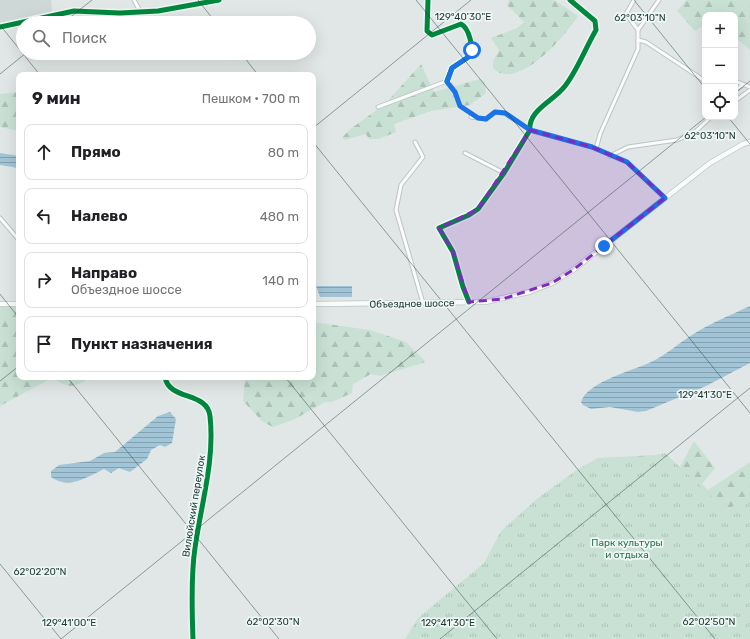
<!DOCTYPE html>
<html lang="ru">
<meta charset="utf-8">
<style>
:root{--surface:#fff;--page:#f2f2f2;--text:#202124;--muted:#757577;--line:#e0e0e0}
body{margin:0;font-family:Rubik,sans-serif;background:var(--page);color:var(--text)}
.controls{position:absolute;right:12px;top:12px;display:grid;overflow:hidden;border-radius:8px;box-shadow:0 4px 16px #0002}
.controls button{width:36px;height:36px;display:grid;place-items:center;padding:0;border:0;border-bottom:1px solid var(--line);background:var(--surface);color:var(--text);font:20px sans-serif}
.stop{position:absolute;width:12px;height:12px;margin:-9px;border:3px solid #1a73e8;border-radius:50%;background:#fff}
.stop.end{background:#1a73e8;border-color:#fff;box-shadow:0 1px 4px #0008}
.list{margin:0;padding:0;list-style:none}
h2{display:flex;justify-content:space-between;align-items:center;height:52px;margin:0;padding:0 16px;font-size:17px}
h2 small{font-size:13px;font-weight:400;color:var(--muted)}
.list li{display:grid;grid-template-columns:26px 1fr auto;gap:12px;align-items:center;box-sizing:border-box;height:56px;margin:0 8px 8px;padding:0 8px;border:1px solid var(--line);border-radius:8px}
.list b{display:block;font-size:15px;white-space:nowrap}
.list p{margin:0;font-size:13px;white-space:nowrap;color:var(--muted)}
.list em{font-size:13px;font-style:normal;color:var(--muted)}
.icon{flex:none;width:22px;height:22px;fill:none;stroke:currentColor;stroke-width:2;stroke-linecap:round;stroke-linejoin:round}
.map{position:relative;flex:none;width:750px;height:639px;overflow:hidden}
.search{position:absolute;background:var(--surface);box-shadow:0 4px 16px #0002;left:16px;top:16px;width:300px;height:44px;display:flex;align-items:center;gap:10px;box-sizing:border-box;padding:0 14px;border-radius:22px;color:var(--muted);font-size:15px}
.panel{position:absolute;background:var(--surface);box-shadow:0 4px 16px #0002;left:16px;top:72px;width:300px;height:308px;border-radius:8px}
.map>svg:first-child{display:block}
.built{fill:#ced8d6}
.forest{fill:url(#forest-firs)}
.park{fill:url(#park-tufts)}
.water{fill:url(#water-rules)}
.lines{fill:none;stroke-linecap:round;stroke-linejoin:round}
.street-casing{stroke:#bec4c3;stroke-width:5}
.secondary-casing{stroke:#bdc5c3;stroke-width:6}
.street{stroke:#fafbfb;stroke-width:3}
.secondary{stroke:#fafbfb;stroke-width:4.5}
.cycleway-casing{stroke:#eef7f4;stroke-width:8}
.cycleway{stroke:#00873e;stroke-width:5}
.route{stroke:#1a73e8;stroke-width:5}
.marked{fill:#7b2cbf;fill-opacity:0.2;stroke:#7b2cbf;stroke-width:3;stroke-dasharray:8 5;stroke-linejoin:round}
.ticks{fill:none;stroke:#1f3937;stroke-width:1;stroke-opacity:0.45}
.labels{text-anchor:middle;stroke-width:3.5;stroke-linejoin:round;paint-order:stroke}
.street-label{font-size:10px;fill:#1f3937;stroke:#eef7f4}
.park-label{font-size:10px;fill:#2a7053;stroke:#eef7f4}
.ticks-label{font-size:10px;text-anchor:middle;fill:#1f3937;stroke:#eef7f4;stroke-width:3.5;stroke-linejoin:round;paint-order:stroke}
</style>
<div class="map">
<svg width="750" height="639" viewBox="0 0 750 639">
<defs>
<pattern id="forest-firs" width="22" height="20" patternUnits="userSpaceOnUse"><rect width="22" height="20" fill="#c9e1d5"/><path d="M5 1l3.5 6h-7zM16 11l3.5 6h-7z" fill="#acc2b7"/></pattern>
<pattern id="park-tufts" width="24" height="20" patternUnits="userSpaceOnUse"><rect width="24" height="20" fill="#c9e1d5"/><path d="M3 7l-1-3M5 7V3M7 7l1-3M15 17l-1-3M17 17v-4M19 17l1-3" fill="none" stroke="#acc2b7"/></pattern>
<pattern id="water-rules" width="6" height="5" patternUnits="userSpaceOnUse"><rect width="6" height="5" fill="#a1c5d7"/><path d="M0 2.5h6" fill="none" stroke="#83a1af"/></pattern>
</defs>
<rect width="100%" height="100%" fill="#e1e7e6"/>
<!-- built -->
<path class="built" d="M0,0H51L52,11L0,23Z"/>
<!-- forest -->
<g class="forest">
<path d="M509,0H554L578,16C566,35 517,93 493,68V61L499,50L491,38L517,28L524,22L507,5Z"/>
<path d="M686,0H750V50L735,37V15H705V24L695,31L677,11Z"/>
<path d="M421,64L434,92L480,79L485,82L486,93L470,105L431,111L394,124L396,132L379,139H369L366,134L345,140L342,138L349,130L385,104Z"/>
<path d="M19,92V131L0,127V94Z"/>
<path d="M0,307H19V377H92C73,387 72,390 52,378L0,406Z"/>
<path d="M313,322L370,330L406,342L426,362L380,376L371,374L353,384L352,393L332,402H325L293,420L273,427L263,422L243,401L245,377H313Z"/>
<path d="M694,441L715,468L702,484L708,490L750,462V524L730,509L714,516L679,469Z"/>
</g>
<!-- park -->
<path class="park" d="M665,453L727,511L750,492V639H405L418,618L484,563L501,531L538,498L578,469L598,458L655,455Z"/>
<!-- water -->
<g class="water">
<path d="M0,153L19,156V168L0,165Z"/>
<path d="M316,286H352V297H320Z"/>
<path d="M750,306V363L706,386L646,411L638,412L610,407L591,409L583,405L581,402C588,381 633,371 651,362C666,355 679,343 692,335C710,323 731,315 750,306Z"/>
<path d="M170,412L176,419L172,443L165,447L160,445L151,450L147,459L130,472L119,468L111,473L104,469C87,477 69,490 51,477V471L59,465L90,461L104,453L115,452L158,416Z"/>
</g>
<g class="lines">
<defs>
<g id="street">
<path d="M134,0L140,11"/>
<path d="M428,0L427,31L432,35L461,24C469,28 474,48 470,56L452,68L447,81"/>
<path d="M634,0L626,14L638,30"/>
<path d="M0,27L74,11L120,13L158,11L219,0"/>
<path d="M638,40L646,42L705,81"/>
<path d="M735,81L750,87"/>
<path d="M735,90L743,85"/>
<path d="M735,101L750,90"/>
<path d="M378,107L447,81L455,92L460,106L477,117"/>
<path d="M471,117L486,119L495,112L505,113L530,130L592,147L627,162L665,198"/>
<path d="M415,142L423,157L401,185L396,210L423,303"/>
<path d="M596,149L600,134L638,49V30L659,0"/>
<path d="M465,153L504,173"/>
<path d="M610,156L628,147L677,140L695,132L711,117"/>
<path d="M0,218L19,240"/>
<path d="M469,302L463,287L453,252L439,228L469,215L478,209L504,173L530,130C528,110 554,101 565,86C577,71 586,47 596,30L595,21L570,0"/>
<path d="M165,377C169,401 207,391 210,416C215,461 201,504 195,548C191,574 192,613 193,639"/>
</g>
<g id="secondary">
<path d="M0,304H19"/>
<path d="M313,304L485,302L529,292L552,283L573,270L710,163L743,144L750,142"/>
</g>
</defs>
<!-- street casing -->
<use href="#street" class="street-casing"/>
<!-- secondary casing -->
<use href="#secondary" class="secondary-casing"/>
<!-- street -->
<use href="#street" class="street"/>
<!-- secondary -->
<use href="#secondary" class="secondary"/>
<defs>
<g id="cycleway">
<path d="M428,0L427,31L432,35L461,24C469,28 474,48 470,56L452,68L447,81"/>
<path d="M0,27L74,11L120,13L158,11L219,0"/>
<path d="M469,302L463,287L453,252L439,228L469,215L478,209L504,173L530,130C528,110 554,101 565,86C577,71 586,47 596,30L595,21L570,0"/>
<path d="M165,377C169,401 207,391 210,416C215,461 201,504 195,548C191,574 192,613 193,639"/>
</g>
</defs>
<!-- cycleway casing -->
<use href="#cycleway" class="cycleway-casing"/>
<!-- cycleway -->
<use href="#cycleway" class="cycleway"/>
</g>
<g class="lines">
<!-- route -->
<path class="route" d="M472,50L470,56L452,68L447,82L455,92L460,106L478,118L486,119L495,112L505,113L530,130L592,147L627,162L665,198L604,246"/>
</g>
<!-- marked area -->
<path class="marked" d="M530,130L592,147L627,162L665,198L573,270L552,283L503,299L469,302L453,252L439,228L478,209Z"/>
<!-- ticks -->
<path class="ticks" d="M198,0L216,23M416,0L750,413M634,0L705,88M63,23L92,0M0,25L40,75M241,53L258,75M0,74L26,53M735,93L750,81M728,117L750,144M313,128L471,0M313,142L715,639M0,294L19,318M67,377L279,639M285,377L497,639M0,381L19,366M0,564L61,639M61,639L706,117M440,639L750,388"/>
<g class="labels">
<!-- street labels -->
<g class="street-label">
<text transform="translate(412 303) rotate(-1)" y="4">Объездное шоссе</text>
<text transform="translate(193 506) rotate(-81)" y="4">Вилюйский переулок</text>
</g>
<!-- park labels -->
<g class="park-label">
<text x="627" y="546">Парк культуры<tspan x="627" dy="12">и отдыха</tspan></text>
</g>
</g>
<g class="ticks-label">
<text x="463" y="20">129°40'30"E</text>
<text x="640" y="21">62°03'10"N</text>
<text x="710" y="139">62°03'10"N</text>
<text x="705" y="398">129°41'30"E</text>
<text x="40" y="575">62°02'20"N</text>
<text x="273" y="625">62°02'30"N</text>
<text x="709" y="625">62°02'50"N</text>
<text x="69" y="626">129°41'00"E</text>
<text x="448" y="626">129°41'30"E</text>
</g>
</svg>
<div class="controls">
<button>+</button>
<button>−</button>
<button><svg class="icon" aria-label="locate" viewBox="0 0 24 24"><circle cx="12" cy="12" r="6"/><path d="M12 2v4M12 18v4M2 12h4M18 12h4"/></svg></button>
</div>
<div class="stop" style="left:472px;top:50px"></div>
<div class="stop end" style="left:604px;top:246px"></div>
<div class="search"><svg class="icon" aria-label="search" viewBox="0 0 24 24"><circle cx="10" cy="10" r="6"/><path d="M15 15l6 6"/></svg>Поиск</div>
<section class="panel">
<h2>9 мин<small>Пешком · 700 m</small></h2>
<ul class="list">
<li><svg class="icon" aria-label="ahead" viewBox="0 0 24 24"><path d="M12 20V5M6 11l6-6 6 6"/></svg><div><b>Прямо</b></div><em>80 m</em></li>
<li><svg class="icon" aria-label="left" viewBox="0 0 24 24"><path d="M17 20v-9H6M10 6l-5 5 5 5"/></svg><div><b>Налево</b></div><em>480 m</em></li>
<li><svg class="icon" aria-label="right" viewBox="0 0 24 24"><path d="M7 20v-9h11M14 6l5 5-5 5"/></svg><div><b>Направо</b><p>Объездное шоссе</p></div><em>140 m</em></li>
<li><svg class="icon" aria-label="arrive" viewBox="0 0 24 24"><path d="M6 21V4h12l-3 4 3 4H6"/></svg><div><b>Пункт назначения</b></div></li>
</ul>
</section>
</div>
